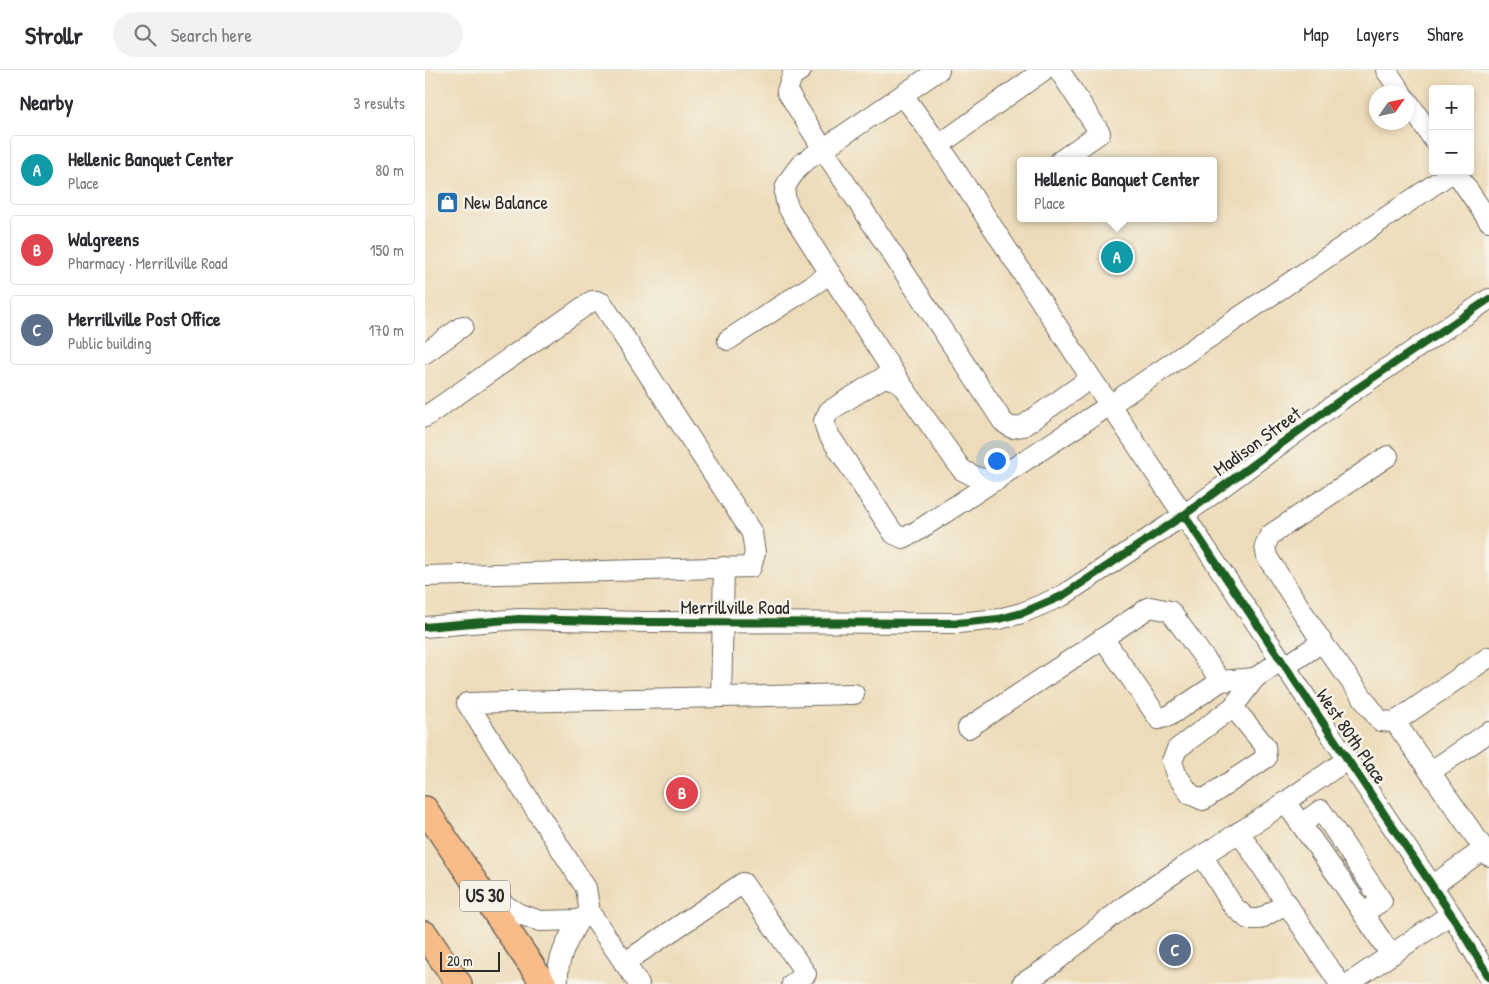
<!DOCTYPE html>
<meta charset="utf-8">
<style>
:root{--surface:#fff;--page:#f2f2f3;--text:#2b2b33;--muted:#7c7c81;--line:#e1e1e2;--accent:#d93025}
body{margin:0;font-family:"Patrick Hand",sans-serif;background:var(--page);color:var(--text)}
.controls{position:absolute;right:15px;top:15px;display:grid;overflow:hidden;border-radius:5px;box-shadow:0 2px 8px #0003}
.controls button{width:45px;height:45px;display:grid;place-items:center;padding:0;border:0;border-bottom:1px solid var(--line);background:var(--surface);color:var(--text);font:25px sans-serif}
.compass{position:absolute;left:944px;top:15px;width:45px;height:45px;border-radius:50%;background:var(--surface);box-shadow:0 2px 8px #0003;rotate:56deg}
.scale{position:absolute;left:15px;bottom:12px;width:60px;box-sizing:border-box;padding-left:5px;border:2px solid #2b2b2b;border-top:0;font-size:14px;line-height:18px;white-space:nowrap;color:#2b2b2b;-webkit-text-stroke:4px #f7f3e8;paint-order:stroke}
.you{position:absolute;left:571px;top:390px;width:18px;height:18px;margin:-12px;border:4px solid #fff;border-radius:50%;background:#1a73e8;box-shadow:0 0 0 8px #1a73e833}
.badge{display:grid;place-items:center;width:32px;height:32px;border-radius:50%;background:var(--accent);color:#fff;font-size:16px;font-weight:700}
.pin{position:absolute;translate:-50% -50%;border:2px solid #fff;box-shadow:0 1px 5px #0006}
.popup{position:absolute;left:592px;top:87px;width:200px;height:65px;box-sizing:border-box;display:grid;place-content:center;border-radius:5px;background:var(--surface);filter:drop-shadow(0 1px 4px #0005);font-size:16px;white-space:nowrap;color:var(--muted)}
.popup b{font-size:19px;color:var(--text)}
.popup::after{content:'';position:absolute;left:50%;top:100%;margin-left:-10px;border:10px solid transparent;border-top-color:var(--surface)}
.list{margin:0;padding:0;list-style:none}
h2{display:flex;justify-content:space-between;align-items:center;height:65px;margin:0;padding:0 20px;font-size:21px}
h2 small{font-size:16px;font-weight:400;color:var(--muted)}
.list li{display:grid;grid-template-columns:32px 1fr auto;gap:15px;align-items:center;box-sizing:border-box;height:70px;margin:0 10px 10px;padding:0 10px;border:1px solid var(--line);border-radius:5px}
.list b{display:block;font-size:19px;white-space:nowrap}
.list p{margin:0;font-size:16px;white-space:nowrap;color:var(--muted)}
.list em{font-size:16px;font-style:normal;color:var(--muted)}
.icon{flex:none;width:28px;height:28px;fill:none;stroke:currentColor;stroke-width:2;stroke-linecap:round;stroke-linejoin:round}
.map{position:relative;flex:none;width:1064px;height:914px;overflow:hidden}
header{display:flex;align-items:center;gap:30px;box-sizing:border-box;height:70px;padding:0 25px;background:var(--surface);border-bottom:1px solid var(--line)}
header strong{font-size:24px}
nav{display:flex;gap:28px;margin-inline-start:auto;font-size:18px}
.search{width:350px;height:45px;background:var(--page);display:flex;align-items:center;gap:12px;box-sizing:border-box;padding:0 18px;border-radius:28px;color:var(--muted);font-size:19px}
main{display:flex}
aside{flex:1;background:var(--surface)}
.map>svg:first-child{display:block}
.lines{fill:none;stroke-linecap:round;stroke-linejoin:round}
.minor-casing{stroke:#6f695d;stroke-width:22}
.major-casing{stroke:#6f695d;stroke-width:28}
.minor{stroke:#fff;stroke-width:20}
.major{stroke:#f9bc89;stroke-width:25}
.cycleway-casing{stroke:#f7f3e8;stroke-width:11}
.cycleway{stroke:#1b5e20;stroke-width:8}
.labels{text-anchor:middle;stroke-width:5;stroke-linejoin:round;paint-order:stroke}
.shield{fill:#f7f3e8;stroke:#686764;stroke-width:1}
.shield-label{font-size:18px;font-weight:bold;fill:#2b2b2b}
.poi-label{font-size:19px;fill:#2b2b2b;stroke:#f7f3e8;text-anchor:start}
.street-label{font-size:19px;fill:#2b2b2b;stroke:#f7f3e8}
</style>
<header>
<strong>Strollr</strong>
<div class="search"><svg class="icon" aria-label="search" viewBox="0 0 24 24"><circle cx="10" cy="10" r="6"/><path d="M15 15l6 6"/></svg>Search here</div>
<nav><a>Map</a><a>Layers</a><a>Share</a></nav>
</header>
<main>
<aside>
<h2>Nearby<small>3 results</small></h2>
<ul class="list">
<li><span class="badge" style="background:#0f9aa8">A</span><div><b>Hellenic Banquet Center</b><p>Place</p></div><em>80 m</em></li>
<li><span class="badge" style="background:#e0444e">B</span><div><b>Walgreens</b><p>Pharmacy · Merrillville Road</p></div><em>150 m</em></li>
<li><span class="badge" style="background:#5c6f8a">C</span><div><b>Merrillville Post Office</b><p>Public building</p></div><em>170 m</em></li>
</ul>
</aside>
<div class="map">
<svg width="1064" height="914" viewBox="0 0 1064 914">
<rect width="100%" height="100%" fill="#f7f3e8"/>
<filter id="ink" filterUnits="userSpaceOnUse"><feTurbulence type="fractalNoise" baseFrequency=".02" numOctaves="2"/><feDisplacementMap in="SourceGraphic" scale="10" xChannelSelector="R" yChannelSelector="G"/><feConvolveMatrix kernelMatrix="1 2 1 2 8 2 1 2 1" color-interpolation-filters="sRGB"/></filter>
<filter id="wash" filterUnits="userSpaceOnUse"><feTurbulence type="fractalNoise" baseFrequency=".0096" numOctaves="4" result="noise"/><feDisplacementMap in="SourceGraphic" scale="20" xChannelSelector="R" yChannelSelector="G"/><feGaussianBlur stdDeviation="1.12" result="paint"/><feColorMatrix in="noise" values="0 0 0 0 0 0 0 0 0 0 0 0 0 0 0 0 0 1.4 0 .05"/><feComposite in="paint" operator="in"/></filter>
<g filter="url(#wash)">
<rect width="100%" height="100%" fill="#eddcb9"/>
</g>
<g filter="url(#ink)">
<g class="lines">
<defs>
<g id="minor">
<path d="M376,0L367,6L362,21L398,79L578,352L587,358L598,356L666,308L685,335L1029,101"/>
<path d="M619,0L514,75L666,308"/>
<path d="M634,0L675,63L635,91"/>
<path d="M961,0L976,22"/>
<path d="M478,25L514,75"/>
<path d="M982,30L1008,69"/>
<path d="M1030,101L1064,151"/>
<path d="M303,270L405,204"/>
<path d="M0,283L38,256"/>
<path d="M474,311L364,139C354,117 363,112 376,94L514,0"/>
<path d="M0,347L167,231H172L177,233L327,463L330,483L326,497L0,506"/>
<path d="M572,410L553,408L537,400L474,311L459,307L404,341L399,351L402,362L469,464L478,468L489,463L685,335L1030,850L1064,907"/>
<path d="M0,557L94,549L218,552L533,553L574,549L597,543L637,526L759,445L921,326L1064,229"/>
<path d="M678,568L734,649L744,646L796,611L830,608"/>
<path d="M897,572L955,651L970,652L1064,587"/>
<path d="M861,596L897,572L842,487L840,476L845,465L963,386"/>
<path d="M296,627L429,624"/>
<path d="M808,637L840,676L841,688L778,730L765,724L751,704L747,691L752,679L808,637L830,608L857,590"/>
<path d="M970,652L1064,786"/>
<path d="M543,658L725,537L745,541L796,611"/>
<path d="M1005,702L1064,662"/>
<path d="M860,732L915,809L966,885"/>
<path d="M876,754L896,740L957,831L938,843"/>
<path d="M814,762L915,914"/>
<path d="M777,785L808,836L823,849H835L862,833"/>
<path d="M1007,816L1059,779"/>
<path d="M59,822L94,844L115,851L154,850L165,843"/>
<path d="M199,893L318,813L381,904L367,914"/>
<path d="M133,914C131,890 142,871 154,850"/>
<path d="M214,914L165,843L161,818L42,633L296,627L299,497"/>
<path d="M597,914L626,895L700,836L757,798L837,748L923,689"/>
<path d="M923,914L1026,844"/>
</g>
<g id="major">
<path d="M0,739L119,914"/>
<path d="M0,864L34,914"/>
</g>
</defs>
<!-- minor casing -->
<use href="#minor" class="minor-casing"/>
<!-- major casing -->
<use href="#major" class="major-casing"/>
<!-- minor -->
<use href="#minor" class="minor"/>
<!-- major -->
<use href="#major" class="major"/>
<defs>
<g id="cycleway">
<path d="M759,445L1030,850L1064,907"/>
<path d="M0,557L94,549L218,552L533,553L574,549L597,543L637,526L759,445L921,326L1064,229"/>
</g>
</defs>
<!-- cycleway casing -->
<use href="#cycleway" class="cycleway-casing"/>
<!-- cycleway -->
<use href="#cycleway" class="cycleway"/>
</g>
</g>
<!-- icons -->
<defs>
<symbol id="shop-square" viewBox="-11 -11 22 22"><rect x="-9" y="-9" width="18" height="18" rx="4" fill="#1f6fb2" stroke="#f7f3e8"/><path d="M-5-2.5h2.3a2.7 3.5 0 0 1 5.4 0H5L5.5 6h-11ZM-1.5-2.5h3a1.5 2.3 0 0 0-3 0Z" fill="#fff"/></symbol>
</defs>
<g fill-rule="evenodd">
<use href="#shop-square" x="10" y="120" width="25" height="25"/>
</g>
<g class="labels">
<!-- shield labels -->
<rect class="shield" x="35" y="810.5" width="50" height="31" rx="4"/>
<g class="shield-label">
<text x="60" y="832">US 30</text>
</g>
<!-- poi labels -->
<g class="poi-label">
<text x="39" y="139">New Balance</text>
</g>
<!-- street labels -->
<g class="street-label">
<text transform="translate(832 371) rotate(-36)" y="7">Madison Street</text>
<text x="310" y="544">Merrillville Road</text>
<text transform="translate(927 666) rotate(56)" y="7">West 80th Place</text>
</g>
</g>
</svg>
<div class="controls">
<button>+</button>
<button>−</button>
</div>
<svg class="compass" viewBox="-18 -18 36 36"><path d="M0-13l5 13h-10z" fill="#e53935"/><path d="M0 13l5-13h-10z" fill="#7c7c81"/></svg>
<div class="scale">20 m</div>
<div class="you"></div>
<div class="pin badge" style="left:692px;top:187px;background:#0f9aa8">A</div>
<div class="popup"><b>Hellenic Banquet Center</b>Place</div>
<div class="pin badge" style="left:257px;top:723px;background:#e0444e">B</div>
<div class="pin badge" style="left:750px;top:880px;background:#5c6f8a">C</div>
</div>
</main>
